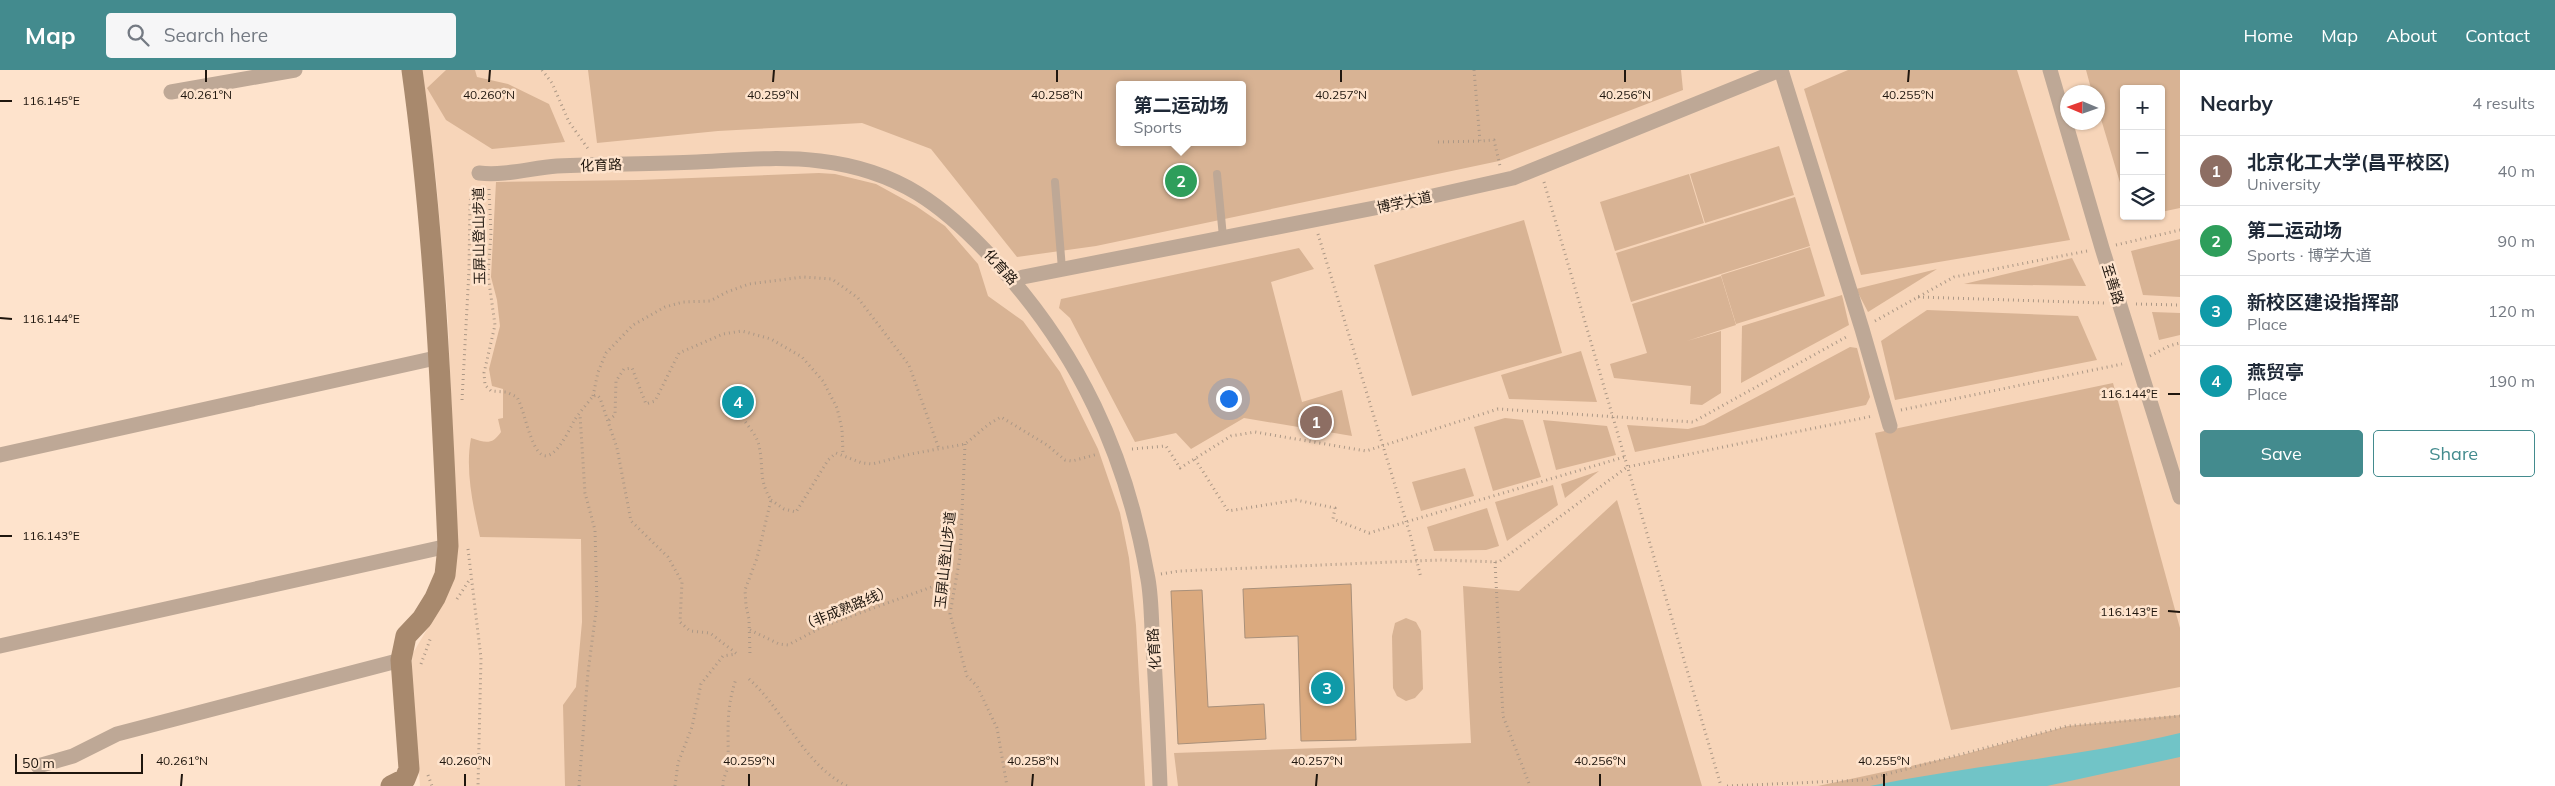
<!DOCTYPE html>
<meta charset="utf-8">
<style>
:root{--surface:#fff;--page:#f6f6f7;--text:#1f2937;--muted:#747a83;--line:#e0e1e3;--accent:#438b8e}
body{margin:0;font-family:Mulish,"Noto Sans SC",sans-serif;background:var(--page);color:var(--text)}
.controls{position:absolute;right:15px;top:15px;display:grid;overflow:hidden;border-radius:5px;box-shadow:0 1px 4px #0004}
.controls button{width:45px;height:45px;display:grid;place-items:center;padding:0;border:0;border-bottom:1px solid var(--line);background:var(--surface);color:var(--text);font:25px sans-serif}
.compass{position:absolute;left:2060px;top:15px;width:45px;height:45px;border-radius:50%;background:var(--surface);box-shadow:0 1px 4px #0004;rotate:272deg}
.scale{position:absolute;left:15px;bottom:12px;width:128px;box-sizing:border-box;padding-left:5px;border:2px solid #1f160e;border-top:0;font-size:14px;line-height:18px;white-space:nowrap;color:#1f160e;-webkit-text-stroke:4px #fee3cc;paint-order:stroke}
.you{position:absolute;left:1228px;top:328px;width:18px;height:18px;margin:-12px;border:4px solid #fff;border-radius:50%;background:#1a73e8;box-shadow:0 0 0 8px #1a73e833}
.badge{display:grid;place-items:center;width:32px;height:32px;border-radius:50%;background:var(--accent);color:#fff;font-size:16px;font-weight:700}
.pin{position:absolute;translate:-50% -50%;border:2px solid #fff;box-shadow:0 1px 5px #0006}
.popup{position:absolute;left:1116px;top:11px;width:130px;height:65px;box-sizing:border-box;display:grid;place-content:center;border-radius:5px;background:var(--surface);filter:drop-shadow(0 1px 4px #0005);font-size:16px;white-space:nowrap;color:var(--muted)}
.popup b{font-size:19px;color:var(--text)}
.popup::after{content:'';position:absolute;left:50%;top:100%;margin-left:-10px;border:10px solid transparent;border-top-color:var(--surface)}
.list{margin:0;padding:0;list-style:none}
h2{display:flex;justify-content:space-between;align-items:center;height:65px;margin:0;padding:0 20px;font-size:21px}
h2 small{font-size:16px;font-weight:400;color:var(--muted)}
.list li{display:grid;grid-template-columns:32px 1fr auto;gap:15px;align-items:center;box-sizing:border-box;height:70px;padding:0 20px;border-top:1px solid var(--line)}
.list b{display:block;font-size:19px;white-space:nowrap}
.list p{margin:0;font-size:16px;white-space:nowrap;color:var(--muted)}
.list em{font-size:16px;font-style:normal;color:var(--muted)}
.actions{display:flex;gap:10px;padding:15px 20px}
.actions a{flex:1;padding:11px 0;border:1px solid var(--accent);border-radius:5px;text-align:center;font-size:18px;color:var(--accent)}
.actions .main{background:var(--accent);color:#fff}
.icon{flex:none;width:28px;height:28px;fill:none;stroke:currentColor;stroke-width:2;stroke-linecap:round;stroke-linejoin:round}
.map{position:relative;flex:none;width:2180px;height:716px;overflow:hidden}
header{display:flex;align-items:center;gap:30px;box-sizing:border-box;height:70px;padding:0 25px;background:var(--accent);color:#fff}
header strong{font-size:24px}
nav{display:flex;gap:28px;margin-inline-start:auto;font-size:18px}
.search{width:350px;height:45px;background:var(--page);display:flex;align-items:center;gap:12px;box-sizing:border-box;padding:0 18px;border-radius:5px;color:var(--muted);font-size:19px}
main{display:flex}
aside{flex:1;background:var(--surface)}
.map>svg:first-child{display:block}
.built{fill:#f7d5b9;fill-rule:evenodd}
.green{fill:#d8b394;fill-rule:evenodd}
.water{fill:#71c4c7}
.building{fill:#dbaa7f;stroke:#a9907a}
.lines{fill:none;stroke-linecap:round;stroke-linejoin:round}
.path{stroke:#ac9886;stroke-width:3;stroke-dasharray:1 4;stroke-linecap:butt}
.lane{stroke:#bea896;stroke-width:8}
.street{stroke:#bea896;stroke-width:15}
.secondary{stroke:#a8896d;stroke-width:21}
.ticks{fill:none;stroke:#1f160e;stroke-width:2}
.labels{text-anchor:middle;stroke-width:5;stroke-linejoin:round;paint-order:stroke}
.street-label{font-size:14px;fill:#1f160e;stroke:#fee3cc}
.ticks-label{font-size:12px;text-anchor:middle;fill:#1f160e;stroke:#fee3cc;stroke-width:5;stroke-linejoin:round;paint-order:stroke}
</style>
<header>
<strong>Map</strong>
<div class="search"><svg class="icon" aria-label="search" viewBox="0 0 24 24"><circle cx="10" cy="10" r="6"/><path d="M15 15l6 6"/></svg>Search here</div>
<nav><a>Home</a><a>Map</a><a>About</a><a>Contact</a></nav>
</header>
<main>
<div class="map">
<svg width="2180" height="716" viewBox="0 0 2180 716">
<rect width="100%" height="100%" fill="#fee3cc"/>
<!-- built -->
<path class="built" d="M422,0H2180V716H420L411,600L413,583L432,551L457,475L448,251L436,108ZM1120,15H1242V72H1120ZM2124,19H2161V146H2124ZM2068,22H2098V52H2068Z"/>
<!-- green -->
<g class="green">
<path d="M446,0H475L477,7L508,14L549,34L565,72L492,79L446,50L427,18Z"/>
<path d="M588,0H1681L1683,20L1499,91L1096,176L1017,187L931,79L862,53L718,61L597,73ZM1120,15H1242V72H1120Z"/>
<path d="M1848,0H2017L2070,170L1861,205L1804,19Z"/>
<path d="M2086,0H2180V138L2161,142V19H2124V126L2098,39V22H2092Z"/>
<path d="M1779,76L1794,125L1705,153L1690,104Z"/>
<path d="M819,103L835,104L876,114L916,136L945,156L978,194L988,226L1023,251L1060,302L1098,379L1120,443L1129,488L1136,555L1145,716H565L563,635L576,617L582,552L581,469L480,467C473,435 465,401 471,368C486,373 492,375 501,362L498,349L503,348V319L492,316L489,299L500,256L497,230L491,207L496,112L639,110Z"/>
<path d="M1689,104L1704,153L1615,181L1600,132Z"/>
<path d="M1795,127L1810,176L1631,232L1616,183Z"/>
<path d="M1524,150L1562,283L1412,326L1374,195Z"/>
<path d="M2180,169V227L2143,225L2131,181Z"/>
<path d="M1810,177L1825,226L1736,254L1721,205Z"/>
<path d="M1299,178L1314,199L1271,212L1302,332L1342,320L1352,366L1244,348L1191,379L1176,363L1135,372L1070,248L1059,238L1061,229Z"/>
<path d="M2072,188L2086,216L1964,214Z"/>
<path d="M1937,199L1868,242L1856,219Z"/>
<path d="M1721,206L1736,255L1687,271L1721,261V323L1702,335L1690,334L1691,316L1614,308L1610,294L1647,283L1632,234Z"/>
<path d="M1842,225L1849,255L1741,313L1742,256Z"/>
<path d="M1927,240L2078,246L2097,290L1895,330L1881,271Z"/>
<path d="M2152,242L2180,243V265L2159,270Z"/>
<path d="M1850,277L1857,278L1870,327L1866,335L1635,382L1627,355L1688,359L1704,355Z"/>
<path d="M1581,281L1597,332L1509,329L1501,305Z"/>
<path d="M2113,313L2180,558V617L1951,660L1875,363Z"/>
<path d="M1505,348L1523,350L1541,407L1493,421L1474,357Z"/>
<path d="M1543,350L1607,356L1616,385L1556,400Z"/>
<path d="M1465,398L1474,426L1421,441L1412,412Z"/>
<path d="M1599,401L1565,428L1561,414Z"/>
<path d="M1553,415L1558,435L1507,471L1495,432Z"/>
<path d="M1617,430L1702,716H1178L1174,683L1471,673L1463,516L1519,521Z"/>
<path d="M1487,438L1499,476L1486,480L1434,481L1427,457Z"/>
<path d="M1406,548L1416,552L1421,561L1423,619L1415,628L1406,631L1397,626L1393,618L1392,566L1395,553Z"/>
<path d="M2180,645V716H1818L1962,685L2068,656Z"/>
</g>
<!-- water -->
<path class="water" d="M2180,663V687L2047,716H1870C1973,695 2078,687 2180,663Z"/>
<!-- building -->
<g class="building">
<path d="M736,324L741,325L748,332L740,339L735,338L730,334L731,328Z"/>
<path d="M1351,514L1356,670L1301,671L1298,566L1245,568L1243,519Z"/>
<path d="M1202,520L1208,637L1264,634L1266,669L1178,674L1171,521Z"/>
</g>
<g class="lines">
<!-- path -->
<g class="path">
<path d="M542,0L552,13L569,52L589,80"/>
<path d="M1474,0L1480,71L1494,70L1500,96"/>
<path d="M1438,72L1480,71"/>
<path d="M1544,112L1721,716"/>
<path d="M489,119L491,163L488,205L495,255L484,303L485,315L491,321L506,322L517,327C525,343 527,362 536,378C550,403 569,360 574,351C579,343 587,334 593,326L597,325L600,328L617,378L631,451L668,487L682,512L680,552L690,561L710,563L737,584"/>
<path d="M1318,164L1410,464L1421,508"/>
<path d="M2116,175L2180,160"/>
<path d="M1918,227L2104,233"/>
<path d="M2136,234L2180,235"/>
<path d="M1875,251L1954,207L2087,181"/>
<path d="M2150,286L2169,276L2180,273"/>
<path d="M593,326L598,302L606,283L633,255L665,237L683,232L710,231L727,222L749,214L803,207L832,209L858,228L909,295L939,379"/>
<path d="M462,330L469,200L470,131L474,118"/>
<path d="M739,334L742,341L741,345C746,355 757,364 759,376C764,397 758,409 771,430L757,488L745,520L746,536L749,549L750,585"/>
<path d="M1901,340L2122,294"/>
<path d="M609,350L615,345L616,311L624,299L632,298L646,334L655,331L679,283L723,264L742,261L771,269L802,287L823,311L837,338L842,359L843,384"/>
<path d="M965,374L960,487L950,544L967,606L977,616L997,658L1007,716"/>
<path d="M1132,379L1166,376L1180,398L1231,366L1255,362L1366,381L1498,339L1693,352L1848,266"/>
<path d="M1195,389L1228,441L1296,430L1335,438L1333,449L1369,463L1624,387"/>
<path d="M771,430L784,439L796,442L828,390L836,383L862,393L872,394L911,384L965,374L989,354L1001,347L1047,375L1065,390L1072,391L1098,384"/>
<path d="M468,479L481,588L478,716"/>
<path d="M1495,492L1503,646L1530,716"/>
<path d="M1161,504L1179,501L1440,490L1499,492L1627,397L1873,346"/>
<path d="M457,529L470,509"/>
<path d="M750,560L779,574L788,575L824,556L937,515L953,519"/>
<path d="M421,594L431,567"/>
<path d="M749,609C785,641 803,694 847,716"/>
<path d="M428,705L432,716"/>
<path d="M579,716L588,602L597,534L595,460L585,423L580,345"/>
<path d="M675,716L678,693L692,657L701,614L723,586L736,584"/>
<path d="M723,716C722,708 728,702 728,694C729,661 725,642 736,609"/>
<path d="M1727,716L1865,710L2067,656L2180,646"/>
</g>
<!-- lane -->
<g class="lane">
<path d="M1217,104L1223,167"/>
<path d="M1055,112L1062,199"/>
</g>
<!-- street -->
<g class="street">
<path d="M1781,0L1862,259L1890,356"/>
<path d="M2050,0L2102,178L2180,427"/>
<path d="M171,22L295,0"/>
<path d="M479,103C505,106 531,98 557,96C604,94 650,94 697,92C738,90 779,86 820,91C898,100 944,135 995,191C1078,281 1126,383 1147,504C1151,522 1151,541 1152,559C1156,612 1158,664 1160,716"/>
<path d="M1014,212L1023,207L1415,130L1513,108L1780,0"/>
<path d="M0,385L440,287"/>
<path d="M0,576L448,476"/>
<path d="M38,696L73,686L117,664L401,590"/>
</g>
<!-- secondary -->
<path class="secondary" d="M391,716L405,709L409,699L401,590L406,566L422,549L435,528L445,505L448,476C441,317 434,158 412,0"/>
</g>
<!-- ticks -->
<path class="ticks" d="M206,12V0M489,12L490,0M773,12L774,0M1057,12V0M1341,12V0M1625,12V0M1908,12L1909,0M0,31H12M0,248L12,249M2168,324H2180M0,466H12M2168,541L2180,542M181,716L182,704M465,716V704M749,716V704M1032,716L1033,704M1316,716L1317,704M1600,716V704M1884,716V704"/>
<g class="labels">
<!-- street labels -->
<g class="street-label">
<text transform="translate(601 95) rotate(-2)" y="5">化育路</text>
<text transform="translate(1404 132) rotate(-12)" y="5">博学大道</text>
<text transform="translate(479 166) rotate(-91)" y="5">玉屏山登山步道</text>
<text transform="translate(1001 197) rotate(48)" y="5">化育路</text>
<text transform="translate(2113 214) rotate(73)" y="5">至善路</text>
<text transform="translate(945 490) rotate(-84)" y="5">玉屏山登山步道</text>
<text transform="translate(846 538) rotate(-22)" y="5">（非成熟路线）</text>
<text transform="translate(1154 579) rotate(-94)" y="5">化育路</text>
</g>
</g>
<g class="ticks-label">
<text x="206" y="29">40.261°N</text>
<text x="489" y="29">40.260°N</text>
<text x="773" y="29">40.259°N</text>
<text x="1057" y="29">40.258°N</text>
<text x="1341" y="29">40.257°N</text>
<text x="1625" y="29">40.256°N</text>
<text x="1908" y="29">40.255°N</text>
<text x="51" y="35">116.145°E</text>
<text x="51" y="253">116.144°E</text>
<text x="2129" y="328">116.144°E</text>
<text x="51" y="470">116.143°E</text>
<text x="2129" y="546">116.143°E</text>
<text x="182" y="695">40.261°N</text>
<text x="465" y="695">40.260°N</text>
<text x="749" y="695">40.259°N</text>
<text x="1033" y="695">40.258°N</text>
<text x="1317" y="695">40.257°N</text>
<text x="1600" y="695">40.256°N</text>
<text x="1884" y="695">40.255°N</text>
</g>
</svg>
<div class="controls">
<button>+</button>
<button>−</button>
<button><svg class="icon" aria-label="layers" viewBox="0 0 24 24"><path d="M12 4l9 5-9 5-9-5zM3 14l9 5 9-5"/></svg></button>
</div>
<svg class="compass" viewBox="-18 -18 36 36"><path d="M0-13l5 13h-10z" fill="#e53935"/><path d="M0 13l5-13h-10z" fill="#747a83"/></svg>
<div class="scale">50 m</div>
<div class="you"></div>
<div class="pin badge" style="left:1316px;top:352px;background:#8d6e63">1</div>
<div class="pin badge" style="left:1181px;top:111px;background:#2e9e5b">2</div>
<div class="popup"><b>第二运动场</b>Sports</div>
<div class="pin badge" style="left:1327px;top:618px;background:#0f9aa8">3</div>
<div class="pin badge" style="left:738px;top:332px;background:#0f9aa8">4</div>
</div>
<aside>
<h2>Nearby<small>4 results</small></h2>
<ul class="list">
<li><span class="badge" style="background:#8d6e63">1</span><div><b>北京化工大学(昌平校区)</b><p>University</p></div><em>40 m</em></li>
<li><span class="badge" style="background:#2e9e5b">2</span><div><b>第二运动场</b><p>Sports · 博学大道</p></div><em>90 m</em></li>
<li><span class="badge" style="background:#0f9aa8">3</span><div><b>新校区建设指挥部</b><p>Place</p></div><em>120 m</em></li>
<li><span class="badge" style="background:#0f9aa8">4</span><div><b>燕贸亭</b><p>Place</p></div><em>190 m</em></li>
</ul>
<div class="actions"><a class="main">Save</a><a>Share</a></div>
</aside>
</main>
